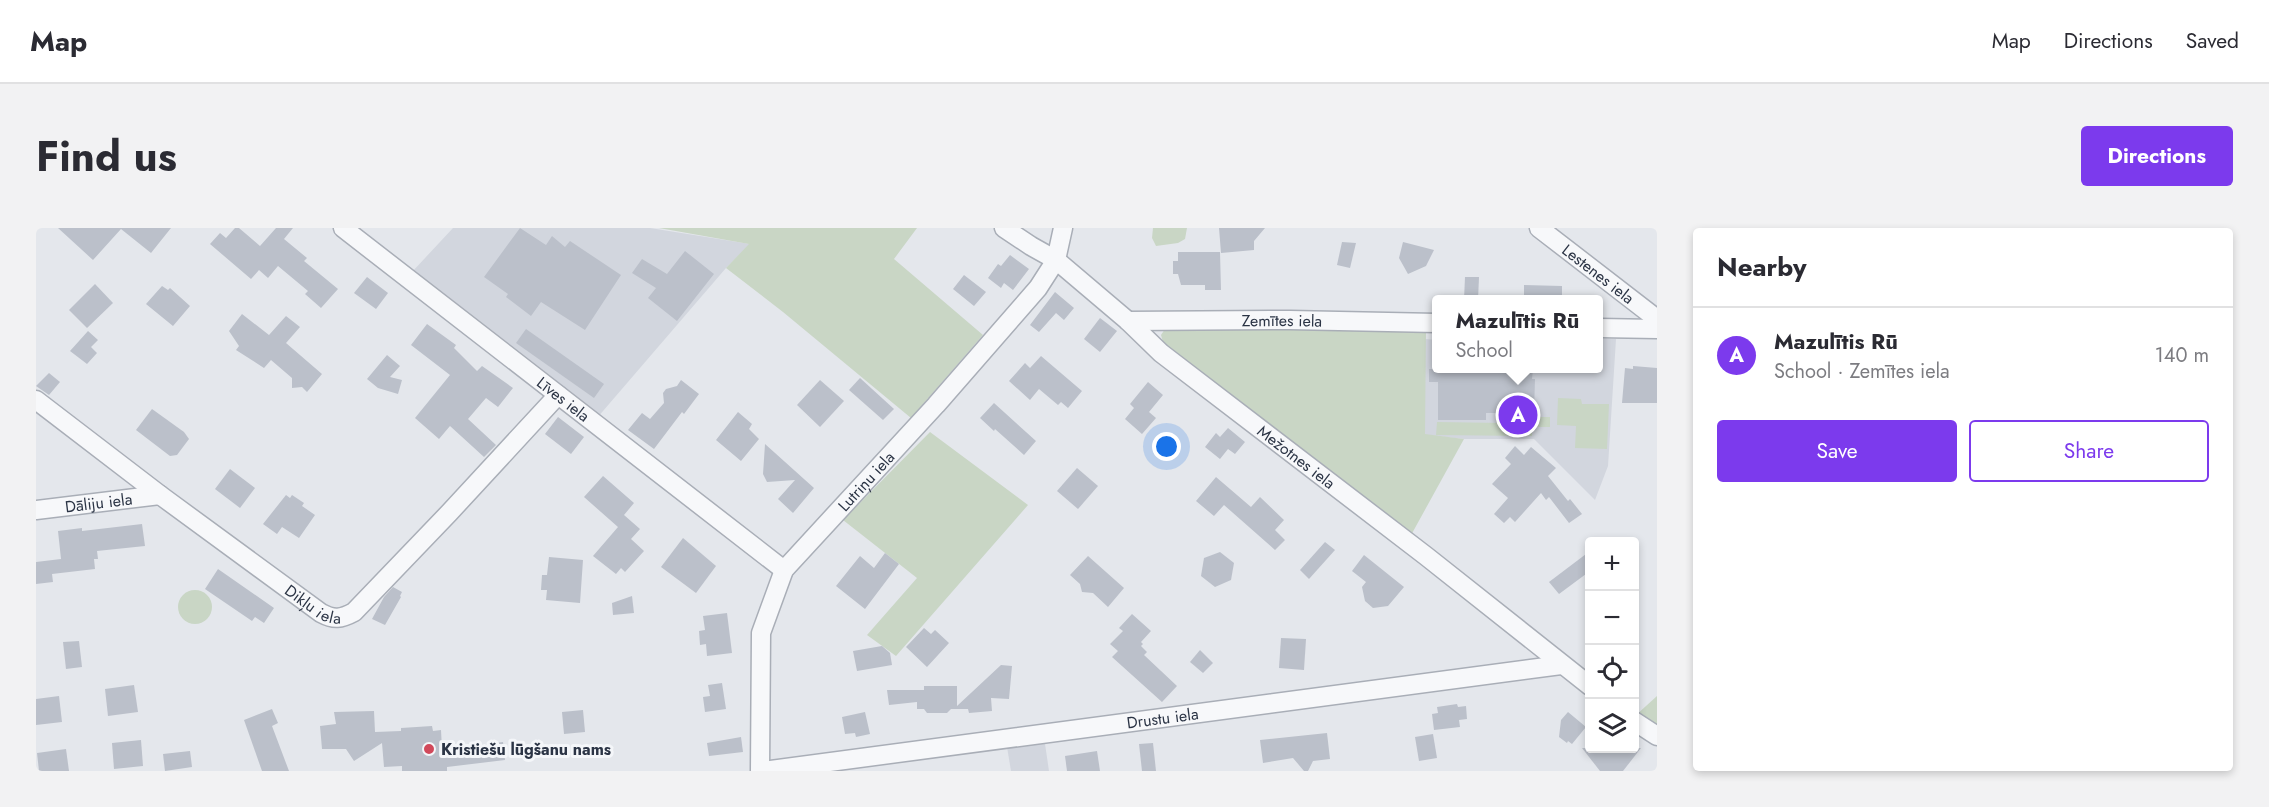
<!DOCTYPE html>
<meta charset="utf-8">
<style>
:root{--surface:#fff;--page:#f2f2f3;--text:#2b2b33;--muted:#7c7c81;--line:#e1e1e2;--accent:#7c3aed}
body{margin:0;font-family:Jost,sans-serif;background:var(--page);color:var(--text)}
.controls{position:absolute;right:18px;bottom:18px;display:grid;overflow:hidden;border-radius:6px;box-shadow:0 3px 9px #0003}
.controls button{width:54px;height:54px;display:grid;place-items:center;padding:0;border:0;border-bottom:2px solid var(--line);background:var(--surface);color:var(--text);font:30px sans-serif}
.you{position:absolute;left:1131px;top:219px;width:21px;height:21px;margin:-15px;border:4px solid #fff;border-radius:50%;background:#1a73e8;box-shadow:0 0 0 9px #1a73e833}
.badge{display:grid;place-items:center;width:39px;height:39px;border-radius:50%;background:var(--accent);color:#fff;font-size:20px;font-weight:700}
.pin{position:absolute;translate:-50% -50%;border:3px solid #fff;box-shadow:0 2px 6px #0006}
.popup{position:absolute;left:1396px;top:67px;width:171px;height:78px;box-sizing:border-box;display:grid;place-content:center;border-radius:6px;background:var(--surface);filter:drop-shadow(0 2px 4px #0005);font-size:20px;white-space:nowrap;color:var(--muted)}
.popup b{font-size:22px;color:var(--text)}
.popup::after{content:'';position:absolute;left:50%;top:100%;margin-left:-12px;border:12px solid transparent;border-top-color:var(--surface)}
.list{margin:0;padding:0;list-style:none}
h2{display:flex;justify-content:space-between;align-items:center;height:78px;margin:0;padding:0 24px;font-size:26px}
h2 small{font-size:20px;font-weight:400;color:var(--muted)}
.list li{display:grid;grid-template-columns:39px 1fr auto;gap:18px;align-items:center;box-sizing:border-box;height:96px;padding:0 24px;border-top:2px solid var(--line)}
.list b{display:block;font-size:22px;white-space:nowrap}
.list p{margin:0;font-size:20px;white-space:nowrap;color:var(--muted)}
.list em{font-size:20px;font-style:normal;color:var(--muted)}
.actions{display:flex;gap:12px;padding:18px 24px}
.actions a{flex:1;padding:14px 0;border:2px solid var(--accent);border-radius:6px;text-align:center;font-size:21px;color:var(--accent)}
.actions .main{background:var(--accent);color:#fff}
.icon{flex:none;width:33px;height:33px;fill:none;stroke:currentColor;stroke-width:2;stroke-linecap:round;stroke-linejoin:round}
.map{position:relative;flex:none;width:1621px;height:543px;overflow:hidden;border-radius:6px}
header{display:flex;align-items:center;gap:36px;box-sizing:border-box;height:84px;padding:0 30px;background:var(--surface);border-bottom:2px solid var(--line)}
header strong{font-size:28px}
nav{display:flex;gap:33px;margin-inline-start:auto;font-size:21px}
.intro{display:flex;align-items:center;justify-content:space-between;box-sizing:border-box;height:144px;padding:0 36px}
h1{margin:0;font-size:42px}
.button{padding:15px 27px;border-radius:6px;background:var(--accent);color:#fff;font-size:21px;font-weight:700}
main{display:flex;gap:36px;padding:0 36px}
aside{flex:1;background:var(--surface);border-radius:6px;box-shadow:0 3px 9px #0003}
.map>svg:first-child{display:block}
.built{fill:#d2d6de}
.green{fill:#c9d6c5}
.building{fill:#bbc0ca}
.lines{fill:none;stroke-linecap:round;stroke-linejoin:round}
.minor-casing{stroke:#a9aeb7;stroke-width:21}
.minor{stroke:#f7f8fa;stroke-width:18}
.poi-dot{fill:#d1495b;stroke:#f4f6f9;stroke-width:2}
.labels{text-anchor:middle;stroke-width:6;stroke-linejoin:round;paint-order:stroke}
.street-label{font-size:16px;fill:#2b3445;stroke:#f4f6f9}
.poi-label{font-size:16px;font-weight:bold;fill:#2b3445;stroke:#f4f6f9;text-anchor:start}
</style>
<header>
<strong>Map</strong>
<nav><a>Map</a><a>Directions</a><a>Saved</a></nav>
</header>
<div class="intro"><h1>Find us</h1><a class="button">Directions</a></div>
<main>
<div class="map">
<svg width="1621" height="543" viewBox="0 0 1621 543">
<rect width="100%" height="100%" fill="#e4e7ec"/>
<!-- built -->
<g class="built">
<path d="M417,0H614L714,16L690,40L561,190L376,44Z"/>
<path d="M1389,111L1401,112V140H1563V111H1580L1572,238L1559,272L1498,211H1428L1389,207Z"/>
<path d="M1008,509L1013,543H975L970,513Z"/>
</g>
<!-- green -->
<g class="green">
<path d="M623,0H881L858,31L947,107L875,190L747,84L690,40L713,16Z"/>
<path d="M1117,0H1151L1149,11L1142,15L1120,18L1116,10Z"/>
<path d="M1129,101H1390L1389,206L1428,211L1374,309L1135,121L1127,114L1125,107Z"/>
<path d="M1522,170L1545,171L1546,176H1573L1571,221L1539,220L1540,198L1521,197Z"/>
<path d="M1467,189H1514V199H1496V208L1400,207L1401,194L1467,195Z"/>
<path d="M894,204L992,277L860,428L831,407L881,350L807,292Z"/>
<circle cx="159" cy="379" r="17"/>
<path d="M1621,468V499L1599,488Z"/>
</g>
<!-- building -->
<g class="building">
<path d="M22,0H135L115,25L85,1L57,32Z"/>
<path d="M199,0H203L224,18L240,0H257L248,11L271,30L268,33L302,61L285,80L269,66L272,63L242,38L232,50L223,42L215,51L174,16L184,5L190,10Z"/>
<path d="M484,0L510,17L516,8L529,19L534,13L585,47L549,102L505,74L495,88L470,69L472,66L448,49Z"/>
<path d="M1183,0H1229L1218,13V22L1185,25Z"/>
<path d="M1306,14L1320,15L1314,40L1301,37Z"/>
<path d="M1367,14L1398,22L1390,38L1372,46L1363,30Z"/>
<path d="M649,23L678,46L641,93L612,70L620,60L596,45L606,31L631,46Z"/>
<path d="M1142,24H1184L1185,62H1169V57H1145L1142,46H1137V33H1142Z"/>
<path d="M974,27L993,41L977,62L968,55L965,60L952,50L962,36L965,38Z"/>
<path d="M928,47L950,64L938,78L917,61Z"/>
<path d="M331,49L352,65L340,81L318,65Z"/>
<path d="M1429,49H1443L1442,72H1428Z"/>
<path d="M59,56L77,75L51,100L33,82Z"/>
<path d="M1488,57L1526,58V72H1488Z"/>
<path d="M126,58L132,62L134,60L154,78L137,98L110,76Z"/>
<path d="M1019,64L1038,80L1028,92L1020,85L1003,104L994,97Z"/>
<path d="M206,86L233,107L250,88L264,99L250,115L286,146L271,164L266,159L256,160V150L235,132L228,140L200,122L203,118L193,103Z"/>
<path d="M1064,90L1081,103L1064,124L1048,111Z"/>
<path d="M391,96L420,117L418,120L441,143L446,138L477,160L462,179L450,170L432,191L460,217L448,229L414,198L403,211L379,190L414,147L375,117Z"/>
<path d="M490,101L568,156L558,170L480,115Z"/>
<path d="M52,103L62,112L55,119L61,125L51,136L34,123Z"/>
<path d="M351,127L364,138L354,149L366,152L362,166L342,160L331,151Z"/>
<path d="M1005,128L1046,163L1032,180L1025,174L1022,177L1003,161L994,172L973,153L989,135L994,140Z"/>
<path d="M1597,138L1621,140V175H1586L1589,140L1597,141Z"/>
<path d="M1393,141H1497L1496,151H1499L1498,185H1450V192H1402V154H1393Z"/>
<path d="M13,145L24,154L13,167L0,158Z"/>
<path d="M824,150L858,181L847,192L813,162Z"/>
<path d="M645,152L663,166L648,186L646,184L618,221L592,202L606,185L614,191L628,175L627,165L630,161L641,158Z"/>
<path d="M784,152L808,173L784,199L761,177Z"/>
<path d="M1112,154L1127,167L1113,184L1120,190L1106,206L1089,191L1098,180L1094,176Z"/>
<path d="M958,175L1000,213L988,227L959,201L958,203L944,190Z"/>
<path d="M116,181L148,204L153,211L141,227L134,228L100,202Z"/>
<path d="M702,184L716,196L713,201L723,211L705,233L680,212Z"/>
<path d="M522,189L548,209L535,226L509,206Z"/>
<path d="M1192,200L1209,214L1199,226L1192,221L1184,231L1169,219L1180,205L1184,209Z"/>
<path d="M729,216L778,260L757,285L742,271L759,252L731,254L727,246Z"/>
<path d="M1479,218L1488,227L1495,219L1520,240L1512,248L1532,273L1534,271L1546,286L1533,295L1513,269L1510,272L1505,265L1479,294L1474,289L1468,295L1458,286L1472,270L1456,256L1475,236L1469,230Z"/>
<path d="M1041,240L1062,258L1042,281L1021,263Z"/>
<path d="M194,241L219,260L204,280L179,261Z"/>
<path d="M567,248L598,275L588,287L604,301L595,311L608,323L589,344L585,340L580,346L557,328L582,299L548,269Z"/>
<path d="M1180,249L1215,279L1224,269L1248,292L1239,302L1249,312L1239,322L1188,277L1178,288L1160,273Z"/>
<path d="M250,267L254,270L256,267L268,275L266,278L279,287L263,310L246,299L241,306L227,296Z"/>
<path d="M106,296L109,318L61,323L62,331H58L59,341L16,346L17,354L0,356V334L25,331L22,303L46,300V303Z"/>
<path d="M647,310L680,338L660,365L625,339Z"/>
<path d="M1289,314L1299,322L1273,351L1264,342Z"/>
<path d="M1554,323V343L1523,366L1513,354Z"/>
<path d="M1184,324L1198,335L1195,352L1179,359L1165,348L1168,330Z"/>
<path d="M849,325L863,336L829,381L800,358L824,328L838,340Z"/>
<path d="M1328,327L1368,359L1352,378L1337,380L1329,373L1326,359L1330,354L1316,343Z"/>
<path d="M1052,328L1088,360L1072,379L1057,365L1046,364L1044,356L1034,347Z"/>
<path d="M513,329L547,332L544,375L510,372L511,362H505L506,347H511Z"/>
<path d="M182,341L238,380L228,395L219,389L216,393L169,361Z"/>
<path d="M357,359L366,364L364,368L365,369L349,397L336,391L348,369Z"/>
<path d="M596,368L598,385L577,387L576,375Z"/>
<path d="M691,385L696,425L671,428L670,416L664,417L663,403L669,402L667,388Z"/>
<path d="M1096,386L1115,403L1105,414L1107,416L1105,418L1111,424L1108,427L1141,458L1126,474L1076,429L1082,423L1074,416L1087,403L1083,400Z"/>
<path d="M888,400L895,406L899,402L913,415L891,439L870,419Z"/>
<path d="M1245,410L1270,411L1268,442L1243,440Z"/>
<path d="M43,413L46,439L30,441L27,414Z"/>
<path d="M846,418L854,425L856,437L821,443L817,423Z"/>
<path d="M1164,422L1177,435L1167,445L1154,434Z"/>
<path d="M965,437L976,438L973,471L955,470L956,483L933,485L932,481H915L911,485H891L888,481H881V474L853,477L851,462H888V458H921V478Z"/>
<path d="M686,455L690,481L669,484L667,469L674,468L672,457Z"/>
<path d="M98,457L102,484L72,488L69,461Z"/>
<path d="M23,468L26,494L0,497V471Z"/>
<path d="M1421,476L1422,479L1430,478L1431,491L1423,492L1424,499L1398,502L1396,486L1402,485L1401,479Z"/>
<path d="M236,481L242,495L236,498L253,543H226L208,492Z"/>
<path d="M547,482L549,504L528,506L526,484Z"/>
<path d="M338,483L339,504L365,503V500L396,498L397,503L405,502L406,521L467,514L469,532L411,539V543H366V538L348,539L346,515L318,533L310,521H286L284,498L300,496L298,484Z"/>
<path d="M829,484L834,506L820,509L819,505L809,506L806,489Z"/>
<path d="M1532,484L1550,499L1536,516L1532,513L1531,515L1523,509L1525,492Z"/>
<path d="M1291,505L1294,531L1277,533L1272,543H1268L1257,530L1227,535L1224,512Z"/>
<path d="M1397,506L1401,530L1383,533L1379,509Z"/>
<path d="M705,509L707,524L673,528L671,515Z"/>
<path d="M105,512L107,538L78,541L76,515Z"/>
<path d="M1117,515L1120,543H1106L1103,516Z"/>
<path d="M1546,520H1605L1587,543H1564Z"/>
<path d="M30,521L33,543H3L1,525Z"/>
<path d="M154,523L156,539L129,543L127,526Z"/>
<path d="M1061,523L1064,543H1031L1029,528Z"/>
</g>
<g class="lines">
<defs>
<g id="minor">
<path id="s1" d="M307,0L748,342"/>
<path id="s2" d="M968,0L995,18L1020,32L1092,93L1125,125L1390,328L1554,458"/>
<path id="s3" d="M1503,0L1621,91"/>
<path id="s4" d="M1092,93L1254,92L1401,95"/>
<path d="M1563,100L1621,101"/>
<path id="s5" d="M0,172L124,267L285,385C298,392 305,391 318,384L413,285L522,167"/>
<path id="s6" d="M0,282L124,267"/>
<path d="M1598,493L1621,508"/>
<path id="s7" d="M724,543L725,405L748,342L900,177L1002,60L1020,32L1027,0"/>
<path id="s8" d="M726,543L1525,437"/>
</g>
</defs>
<!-- minor casing -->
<use href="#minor" class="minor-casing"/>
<!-- minor -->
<use href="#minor" class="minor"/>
</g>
<!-- markers -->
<circle class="poi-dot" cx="393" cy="521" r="6"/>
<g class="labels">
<!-- street labels -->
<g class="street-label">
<text dy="6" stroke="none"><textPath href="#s3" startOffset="75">Lestenes iela</textPath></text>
<text dy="6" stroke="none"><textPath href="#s4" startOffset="154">Zemītes iela</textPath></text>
<text dy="6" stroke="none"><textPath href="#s1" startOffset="279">Līves iela</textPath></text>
<text dy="6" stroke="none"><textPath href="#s2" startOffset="372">Mežotnes iela</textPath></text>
<text dy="6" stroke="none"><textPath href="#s7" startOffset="326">Lutriņu iela</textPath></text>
<text dy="6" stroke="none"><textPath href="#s6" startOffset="63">Dāliju iela</textPath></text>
<text dy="6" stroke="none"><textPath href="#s5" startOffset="345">Dikļu iela</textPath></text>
<text dy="6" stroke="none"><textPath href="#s8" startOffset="404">Drustu iela</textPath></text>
</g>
<!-- poi labels -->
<g class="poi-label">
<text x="405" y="527">Kristiešu lūgšanu nams</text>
</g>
</g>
</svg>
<div class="controls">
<button>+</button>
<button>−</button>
<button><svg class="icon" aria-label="locate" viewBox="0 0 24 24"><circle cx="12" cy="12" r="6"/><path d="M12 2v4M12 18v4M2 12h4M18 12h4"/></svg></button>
<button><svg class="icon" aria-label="layers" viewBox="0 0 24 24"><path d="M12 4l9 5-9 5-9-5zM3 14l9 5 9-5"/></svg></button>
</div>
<div class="you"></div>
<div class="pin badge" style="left:1482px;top:187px">A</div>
<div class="popup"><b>Mazulītis Rū</b>School</div>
</div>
<aside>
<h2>Nearby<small></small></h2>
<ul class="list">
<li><span class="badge">A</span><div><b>Mazulītis Rū</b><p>School · Zemītes iela</p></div><em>140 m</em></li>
</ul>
<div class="actions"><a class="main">Save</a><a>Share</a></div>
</aside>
</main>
